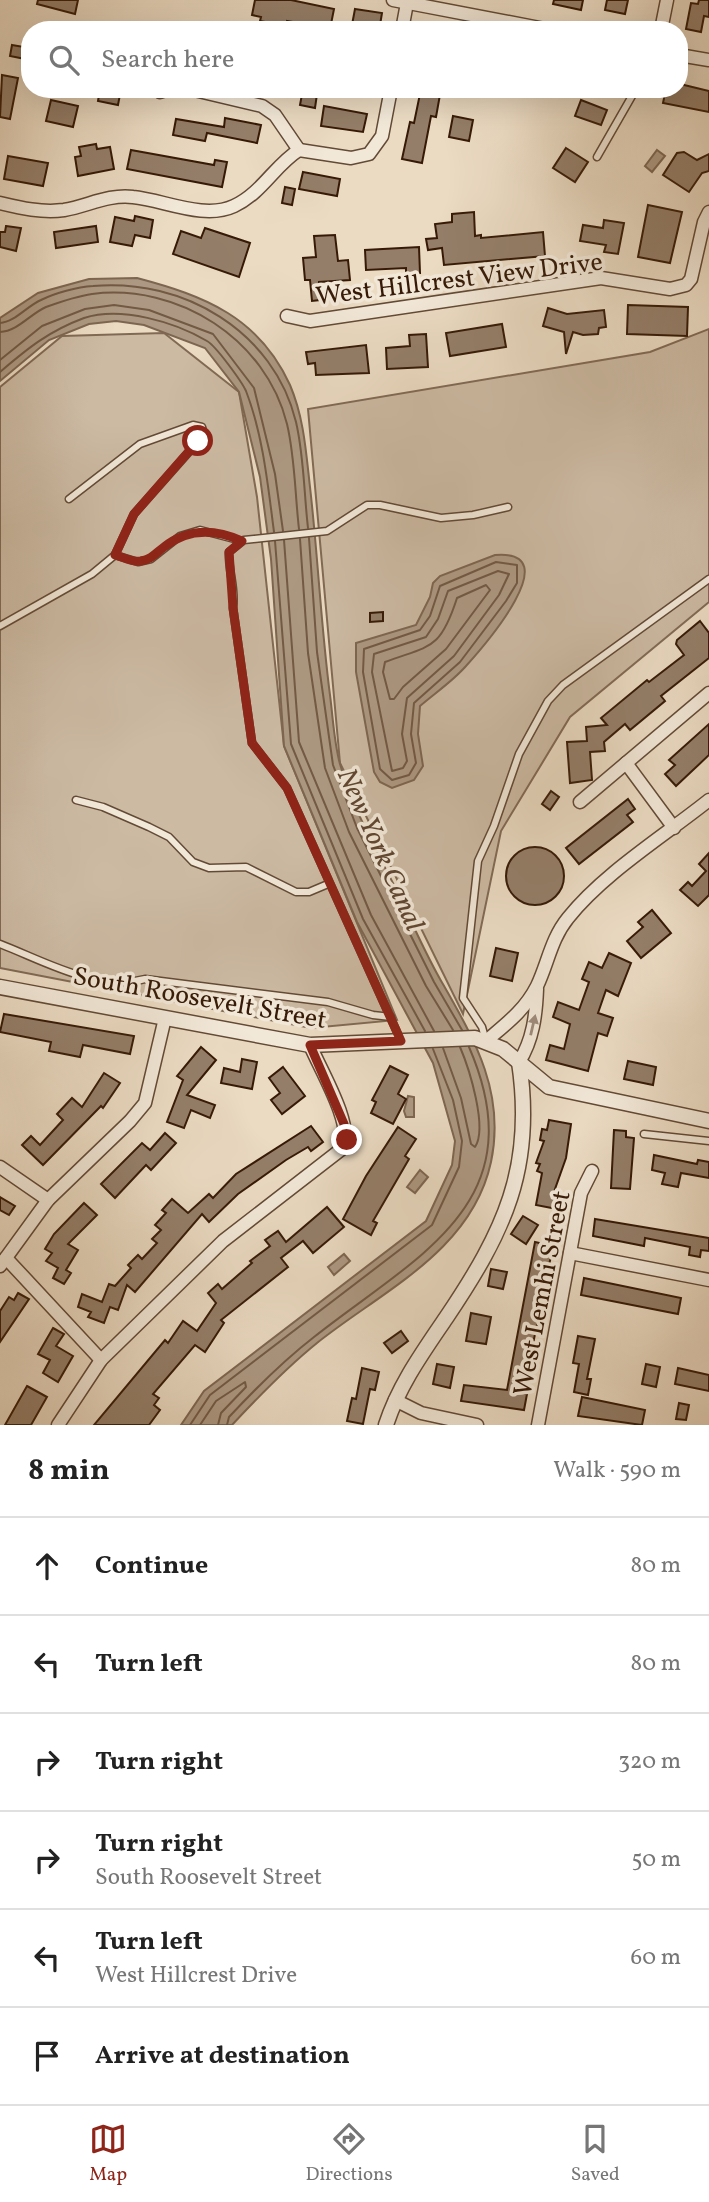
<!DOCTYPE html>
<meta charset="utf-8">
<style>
:root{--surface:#fff;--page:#f6f6f6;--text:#222;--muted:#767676;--line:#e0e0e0;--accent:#8f2418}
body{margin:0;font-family:Vollkorn,serif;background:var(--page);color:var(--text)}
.stop{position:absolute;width:21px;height:21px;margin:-16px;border:5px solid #8f2418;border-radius:50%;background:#fff}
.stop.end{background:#8f2418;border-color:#fff;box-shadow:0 2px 7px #0008}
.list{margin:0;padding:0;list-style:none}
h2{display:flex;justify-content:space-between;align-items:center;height:91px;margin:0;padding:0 28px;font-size:30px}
h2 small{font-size:23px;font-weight:400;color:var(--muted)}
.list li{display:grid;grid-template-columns:46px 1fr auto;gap:21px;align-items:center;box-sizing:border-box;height:98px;padding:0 28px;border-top:2px solid var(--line)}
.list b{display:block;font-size:26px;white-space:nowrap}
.list p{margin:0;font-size:23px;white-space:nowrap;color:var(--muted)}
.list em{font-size:23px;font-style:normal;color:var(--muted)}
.icon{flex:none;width:38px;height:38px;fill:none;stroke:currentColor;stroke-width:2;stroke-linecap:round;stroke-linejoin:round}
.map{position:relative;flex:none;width:709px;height:1425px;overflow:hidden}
.search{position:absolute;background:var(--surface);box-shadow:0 7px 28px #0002;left:21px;right:21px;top:21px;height:77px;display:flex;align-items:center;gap:18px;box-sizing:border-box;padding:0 24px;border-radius:28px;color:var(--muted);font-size:26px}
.sheet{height:679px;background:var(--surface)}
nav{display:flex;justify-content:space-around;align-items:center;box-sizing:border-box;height:98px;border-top:2px solid var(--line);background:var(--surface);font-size:19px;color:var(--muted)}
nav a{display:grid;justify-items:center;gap:4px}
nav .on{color:var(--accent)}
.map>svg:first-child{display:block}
.green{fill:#ccbaa3;stroke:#816a55;stroke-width:2}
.water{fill:#ad9983;stroke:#7d6651;stroke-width:2}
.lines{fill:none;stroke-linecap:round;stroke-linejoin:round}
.shore{stroke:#725a45;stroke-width:2}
.building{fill:#947e69;stroke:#361a07;stroke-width:2}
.service-casing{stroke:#634a36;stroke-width:9}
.minor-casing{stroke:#634a36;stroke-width:15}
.tertiary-casing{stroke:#634a36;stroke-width:17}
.service{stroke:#f2e8d8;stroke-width:6}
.minor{stroke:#f2e8d8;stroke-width:12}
.tertiary{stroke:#f2e8d8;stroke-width:14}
.oneway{fill:#9d8b7a}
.route{stroke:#8f2418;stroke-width:9}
.labels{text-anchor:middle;stroke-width:7;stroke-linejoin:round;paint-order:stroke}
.street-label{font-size:26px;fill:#361a07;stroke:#f2e8d8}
.water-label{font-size:28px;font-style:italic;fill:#604632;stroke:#f2e8d8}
</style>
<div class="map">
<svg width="709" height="1425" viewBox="0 0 709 1425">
<rect width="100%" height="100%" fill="#ebdbc3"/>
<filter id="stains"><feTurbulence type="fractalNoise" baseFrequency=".00286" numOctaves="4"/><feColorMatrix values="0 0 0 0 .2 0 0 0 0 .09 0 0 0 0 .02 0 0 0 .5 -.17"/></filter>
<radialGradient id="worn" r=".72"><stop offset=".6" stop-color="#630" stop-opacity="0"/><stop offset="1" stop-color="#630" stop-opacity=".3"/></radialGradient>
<!-- green -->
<g class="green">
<path d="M709,329V602L570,717L501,831L463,1014L340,763L308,409L650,352Z"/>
<path d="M164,333L239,392L257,497L284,746L397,1020L311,1028L0,968V387L62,336Z"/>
</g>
<!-- water -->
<g class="water">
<path d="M657,150L665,156L652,172L645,166Z"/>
<path d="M137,278C205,296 259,317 290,385C304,418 306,452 310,487C318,557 321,626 330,695C333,718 334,742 340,764C352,806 374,846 394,885C409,916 423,949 440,979C473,1037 506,1091 491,1162C472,1251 382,1291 317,1343C286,1368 259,1396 232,1425H181L204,1391L426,1221L452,1165L455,1141L433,1063L357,922L284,746L271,559L260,477L239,392L205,348L144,325L116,321L89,324L49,340L0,381V318L38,293L89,279Z"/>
<path d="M495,555C569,549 484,646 466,666C453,681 435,693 420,706L418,734L423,766L414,780L392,788L380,782L374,772L356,672V643L416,625L430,597L433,583L440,576Z"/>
<path d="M408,1096L414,1097V1117H406L404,1111Z"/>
<path d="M420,1170L428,1177L415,1193L407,1187Z"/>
<path d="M344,1254L350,1261L334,1275L328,1267Z"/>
</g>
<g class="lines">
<!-- shore -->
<g class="shore">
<path d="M0,323C15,322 27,306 41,300C55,293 77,287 93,286C183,278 274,331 296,422C304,456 304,494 308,528"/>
<path d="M0,332C18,331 30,314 46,307C60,302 78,296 92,294C178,283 266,339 287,424C295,457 295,495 299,529"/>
<path d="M0,360L42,326L85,309L114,305L149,310L213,334L254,388L275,474L283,531"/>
<path d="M0,372C28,348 49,331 84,318C121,306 175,322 207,341C216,346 242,382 246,391C263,435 268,486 274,532"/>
<path d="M309,538L317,652L333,765L357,828L434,982L462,1030"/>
<path d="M300,539L308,653L325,768L349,832L426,986L453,1030"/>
<path d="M284,540L299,742L371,915L434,1031"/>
<path d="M275,541L291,744L363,919L425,1031"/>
<path d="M496,562L517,565V583L506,601L460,662L414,703L411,734L416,763L409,775L392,780L380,769L363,672L364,649L420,630L430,616L440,586Z"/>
<path d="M498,571L509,574L499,595L454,656L407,698L402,734L407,761L403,768L392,771L372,672L374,654L426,637L438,619L448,591Z"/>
<path d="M486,585L490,590L446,649L403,687L394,699H390L383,672L385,662C430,645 440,651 457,598Z"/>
<path d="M443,1048L461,1098L471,1144L475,1147C488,1128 469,1068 460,1047"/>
<path d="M190,1425L210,1395L432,1225L459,1167L462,1141L453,1100L433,1049"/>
<path d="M200,1425L216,1401L245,1382L246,1387L221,1413L218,1425"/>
<path d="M227,1425L229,1417C256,1388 283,1361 314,1337C416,1256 537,1204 469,1047"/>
</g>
</g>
<!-- building -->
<g class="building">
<path d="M38,0H78L75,14L37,4Z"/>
<path d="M255,0H291L334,9L330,29L287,21L286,26L260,21L261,17L252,15Z"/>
<path d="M554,0H583L581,10L553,4Z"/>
<path d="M607,0H628L625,14L605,10Z"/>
<path d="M699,0H709V17L704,16L701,32L686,29L691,3L698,4Z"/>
<path d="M355,9L382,13L380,25L375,24V30H351Z"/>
<path d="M12,45L30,48V60L10,56Z"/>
<path d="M2,75L18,78L10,119L0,117Z"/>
<path d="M680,84L709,91V112L663,103L666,89H679Z"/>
<path d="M100,89H121L118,105L98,101Z"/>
<path d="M303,89H314L313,94H317L315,108L300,105Z"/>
<path d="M421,89H441L436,117L431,116L422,163L402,159L410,122L414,123Z"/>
<path d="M51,100L78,106L73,127L46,121Z"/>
<path d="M581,100L607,110L601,125L575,116Z"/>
<path d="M324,106L367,114L363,132L321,126Z"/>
<path d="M453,116L473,120L469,141L449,137Z"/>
<path d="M225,118L261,125L257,143L207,133L205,141L173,135L176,119L224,127Z"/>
<path d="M96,144L97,149L110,147L114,169L78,176L75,157L81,156L79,147Z"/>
<path d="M566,148L588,162L575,182L553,168Z"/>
<path d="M131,150L214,165L215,160L227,162L222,187L127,169Z"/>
<path d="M684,152L697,160L709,154V171L702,173L689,192L663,175L677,153Z"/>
<path d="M8,156L48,163L43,186L4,179Z"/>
<path d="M303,172L340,179L337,196L299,189Z"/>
<path d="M285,187L295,189L292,205L282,203Z"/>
<path d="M648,205L682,212L670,263L638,257Z"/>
<path d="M474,212L475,236L481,235V238L543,232L545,256L444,265L442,248L428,250L426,239L437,238L435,224L452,222V214Z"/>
<path d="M135,216L153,220L150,238L135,235L132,246L110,242L115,217L134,221Z"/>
<path d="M604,220L624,223L618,254L604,252L606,245L580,241L583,225L603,228Z"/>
<path d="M6,226L21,228L16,251L0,247V232H5Z"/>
<path d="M96,226L98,242L56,248L54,232Z"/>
<path d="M205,228L250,243L239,277L173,254L181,231L201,238Z"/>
<path d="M335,235L338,261L348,260L350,280L319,282L320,300L312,301L310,280H305L303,258L316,257L314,236Z"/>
<path d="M419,247L420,273L406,274V268L366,270L365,250Z"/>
<path d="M628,305L688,307L687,336L627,334Z"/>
<path d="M548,308L567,314L604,310L606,327L599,328L598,334L583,335L573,332L566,354L564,332L543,326Z"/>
<path d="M502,324L506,347L450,356L446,333Z"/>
<path d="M426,334L428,367L387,369L386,348L410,346L409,335Z"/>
<path d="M366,345L369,373L316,375L315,363L308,364L306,352Z"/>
<path d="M383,612V621L370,622V613Z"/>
<path d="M700,621L709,633V658L661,696L665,701L630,730L625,724L604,742L605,751L590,752L592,780L570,783L567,742L587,741L586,727L607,725L601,718L647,680L649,682L684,655L676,644L677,640Z"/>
<path d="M709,724V755L676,786L665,774L675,765L669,760Z"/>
<path d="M551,791L559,797L550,810L542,804Z"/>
<path d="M628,799L635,809L627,815L633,822L579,864L566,848Z"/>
<circle cx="535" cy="876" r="29"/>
<path d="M709,853V895L698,906L680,890L688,882L692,886L706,871L699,864Z"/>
<path d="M652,910L671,933L641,958L627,941L643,927L638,922Z"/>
<path d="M496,948L518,953L512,981L490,976Z"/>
<path d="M609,953L631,963L618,996L606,990L598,1013L613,1018L607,1036L598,1033L588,1071L546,1060L550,1045L564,1049L570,1024L553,1017L558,1002L579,1010L589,982L582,979L589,962L602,968Z"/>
<path d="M4,1014L134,1036L130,1054L83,1045L80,1057L49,1051L51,1042L0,1032Z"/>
<path d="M201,1047L216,1060L187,1095L215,1105L210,1118L191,1110L184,1128L167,1122L183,1080L177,1076Z"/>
<path d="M242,1059L257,1062L252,1089L221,1083L224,1068L240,1072Z"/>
<path d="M628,1061L656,1067L653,1085L624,1079Z"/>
<path d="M390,1066L408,1075L398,1094L406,1099L393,1124L371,1113L376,1102L372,1100Z"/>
<path d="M283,1067L305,1096L282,1114L271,1100L280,1093L269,1078Z"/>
<path d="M104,1073L120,1083L103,1108L101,1106L43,1165L22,1145L31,1136L40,1145L63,1120L57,1114L72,1098L82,1107Z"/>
<path d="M549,1120L571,1124L566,1158L555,1189L560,1190L557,1209L536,1205L542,1173L537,1171L540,1164L536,1163L544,1141L540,1140L542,1129L547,1130Z"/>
<path d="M311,1126L323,1142L311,1151L308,1147L286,1160L238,1194L209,1222L202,1214L135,1292L127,1285L118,1310L110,1307L104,1323L88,1317L91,1312L78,1307L82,1294L102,1302L109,1284L115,1286L131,1268L128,1265L138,1255L142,1259L157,1243L152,1239L161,1230L155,1225L166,1213L162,1210L172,1199L188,1213L209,1194L213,1198L236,1174Z"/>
<path d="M398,1127L416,1139L405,1156L409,1159L373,1221L377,1223L371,1235L343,1219L366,1176Z"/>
<path d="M614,1130L626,1131V1137L634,1138L630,1189L611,1188Z"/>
<path d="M165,1133L176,1143L151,1170L146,1165L115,1198L101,1184L142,1143L150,1150Z"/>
<path d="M654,1155L697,1164L698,1160L709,1162V1178L681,1173L678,1187L662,1184L665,1173L652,1170Z"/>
<path d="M0,1197L15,1206L9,1215L0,1210Z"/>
<path d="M84,1203L97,1215L68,1244L78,1250L66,1270L71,1273L64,1284L53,1278L58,1268L46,1261L52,1253L45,1249L54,1234Z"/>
<path d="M327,1207L344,1227L313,1253L303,1241L281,1258L288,1267L221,1320L224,1323L205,1352L195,1345L153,1394L159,1398L154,1405L160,1410L149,1425H94L165,1340L168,1343L183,1321L197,1331L216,1303L208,1293L218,1284L222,1289L252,1263L250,1261L270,1246L265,1240L278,1231L286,1242Z"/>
<path d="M523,1216L538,1225L526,1244L511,1234Z"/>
<path d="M595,1219L709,1238V1251L701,1250L700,1257L689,1255L690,1247L645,1238L644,1246L593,1236Z"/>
<path d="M535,1242L553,1246L523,1393L527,1394L524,1410L461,1401L464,1385L507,1390Z"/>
<path d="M491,1269L507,1272L503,1289L488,1286Z"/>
<path d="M584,1278L681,1298L678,1314L581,1295Z"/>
<path d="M18,1293L29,1299L0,1342V1311L9,1297L14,1300Z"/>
<path d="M471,1313L491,1317L486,1344L466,1341Z"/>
<path d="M53,1328L64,1334L56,1346L73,1356L58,1382L43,1373L50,1360L38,1354Z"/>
<path d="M401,1331L408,1341L392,1353L384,1343Z"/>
<path d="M578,1336L595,1339L587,1379H591L588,1395L574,1392L579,1364L573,1363Z"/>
<path d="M437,1364L454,1367L450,1388L433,1384Z"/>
<path d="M646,1364L660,1367L656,1387L642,1384Z"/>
<path d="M362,1368L379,1372L375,1390L370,1389L363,1424L347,1421L352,1398L356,1399Z"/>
<path d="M678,1368L709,1375V1391L675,1384Z"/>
<path d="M27,1386L47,1397L31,1425H5Z"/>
<path d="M582,1397L645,1410L642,1425L578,1416Z"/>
<path d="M679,1403L689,1405L686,1420L676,1419Z"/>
</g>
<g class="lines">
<defs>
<g id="service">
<path d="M597,157L636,89"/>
<path d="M69,499L140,444L193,425L202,427L204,435L134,514L115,555L138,562L151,559L180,536L200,530L242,541"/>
<path d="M0,626L92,574L115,555"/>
<path d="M76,800L103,807L149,827L169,837L193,862L209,868L246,867L296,892H309L328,884"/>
<path d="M0,944C44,961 97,992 145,979L328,1002L373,1015L391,1017"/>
<path d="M401,1041L287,788L252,743L233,608C236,588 228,571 229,552L244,540L327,531L367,505H380L441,518L473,515L508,507"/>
<path d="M486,1041L482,1027L463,998L478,861L494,826L519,754L548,701L563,685L709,579"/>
<path d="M644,1134L709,1141"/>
</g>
<g id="minor">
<path d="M393,0L550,30"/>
<path d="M402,30L407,3"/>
<path d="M661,30L667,0"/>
<path d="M679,55L709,60"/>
<path d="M190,89L262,106L275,115L299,150"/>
<path d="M160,92L169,89"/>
<path d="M0,203C21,208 42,213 64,210C88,206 108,194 133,197C164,200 204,220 234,206C262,193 275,165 299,150L351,158L369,154L382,136L391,89"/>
<path d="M287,316L310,321L601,278L670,289L686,285L691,279L704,222L709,212"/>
<path d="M626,763L674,828"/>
<path d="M580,802L709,693"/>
<path d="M486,1041C506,1024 525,1010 537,986C548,963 551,939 568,918C604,873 664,836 709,800"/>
<path d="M519,1062C533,1040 536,1015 537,989"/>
<path d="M0,1167L48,1200"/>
<path d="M570,1253L709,1280"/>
<path d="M6,1258L101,1360"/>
<path d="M0,1266L48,1200L130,1121L145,1103L165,1018"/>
<path d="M395,1400L421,1413L477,1425"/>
<path d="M58,1425L101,1360L223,1241L343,1148C354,1125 320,1069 310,1045"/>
<path d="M538,1425L581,1193L592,1171"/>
</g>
<g id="tertiary">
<path d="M0,987L310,1045L475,1038L503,1049L549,1087L709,1121"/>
<path d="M386,1425C399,1385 423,1352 446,1318C504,1232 535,1168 519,1062"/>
</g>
</defs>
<!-- service casing -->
<use href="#service" class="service-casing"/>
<!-- minor casing -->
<use href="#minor" class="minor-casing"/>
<!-- tertiary casing -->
<use href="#tertiary" class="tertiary-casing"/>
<!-- service -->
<use href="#service" class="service"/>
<!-- minor -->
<use href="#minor" class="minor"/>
<!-- tertiary -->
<use href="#tertiary" class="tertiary"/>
</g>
<!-- one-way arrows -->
<defs><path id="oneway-solid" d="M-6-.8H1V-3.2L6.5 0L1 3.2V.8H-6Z" transform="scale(1.75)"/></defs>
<use class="oneway" href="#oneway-solid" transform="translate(533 1025) rotate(-77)"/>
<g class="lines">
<!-- route -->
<path class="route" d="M198,441L134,514L115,555C123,557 133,563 141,561C152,559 156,553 164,547C188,528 215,529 242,541L229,552L233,608L252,743L287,788L401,1041L310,1045L344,1124L347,1140"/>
</g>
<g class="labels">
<!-- street labels -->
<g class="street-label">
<text transform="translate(459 278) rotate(-7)" y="9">West Hillcrest View Drive</text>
<text transform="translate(200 997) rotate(10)" y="9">South Roosevelt Street</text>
<text transform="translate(541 1293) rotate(-79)" y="9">West Lemhi Street</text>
</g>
<!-- water labels -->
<g class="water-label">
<text transform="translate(382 849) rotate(66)" y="10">New York Canal</text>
</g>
</g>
<rect width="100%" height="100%" filter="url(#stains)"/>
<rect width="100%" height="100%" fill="url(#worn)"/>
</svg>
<div class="stop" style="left:198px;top:441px"></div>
<div class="stop end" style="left:347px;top:1140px"></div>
<div class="search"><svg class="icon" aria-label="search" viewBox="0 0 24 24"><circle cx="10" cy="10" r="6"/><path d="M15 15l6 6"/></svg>Search here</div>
</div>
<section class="sheet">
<h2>8 min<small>Walk · 590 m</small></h2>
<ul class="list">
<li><svg class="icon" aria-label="ahead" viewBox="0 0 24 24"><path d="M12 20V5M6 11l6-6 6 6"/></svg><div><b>Continue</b></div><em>80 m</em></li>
<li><svg class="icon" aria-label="left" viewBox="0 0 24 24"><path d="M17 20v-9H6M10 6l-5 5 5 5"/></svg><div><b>Turn left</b></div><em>80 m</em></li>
<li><svg class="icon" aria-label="right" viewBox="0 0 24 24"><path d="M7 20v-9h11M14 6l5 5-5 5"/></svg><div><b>Turn right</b></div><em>320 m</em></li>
<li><svg class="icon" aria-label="right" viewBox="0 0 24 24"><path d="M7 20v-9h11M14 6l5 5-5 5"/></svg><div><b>Turn right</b><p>South Roosevelt Street</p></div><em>50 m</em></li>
<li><svg class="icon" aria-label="left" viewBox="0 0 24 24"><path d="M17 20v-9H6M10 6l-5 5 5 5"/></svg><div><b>Turn left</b><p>West Hillcrest Drive</p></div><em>60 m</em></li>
<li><svg class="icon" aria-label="arrive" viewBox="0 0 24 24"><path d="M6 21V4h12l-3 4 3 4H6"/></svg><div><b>Arrive at destination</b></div></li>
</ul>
</section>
<nav>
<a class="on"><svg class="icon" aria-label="map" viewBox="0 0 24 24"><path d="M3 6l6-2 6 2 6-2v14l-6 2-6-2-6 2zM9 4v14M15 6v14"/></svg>Map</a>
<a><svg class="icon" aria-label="directions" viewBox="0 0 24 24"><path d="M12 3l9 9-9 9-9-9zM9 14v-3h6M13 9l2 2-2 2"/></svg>Directions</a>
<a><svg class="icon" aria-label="saved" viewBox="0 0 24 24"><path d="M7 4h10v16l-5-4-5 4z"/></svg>Saved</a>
</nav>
